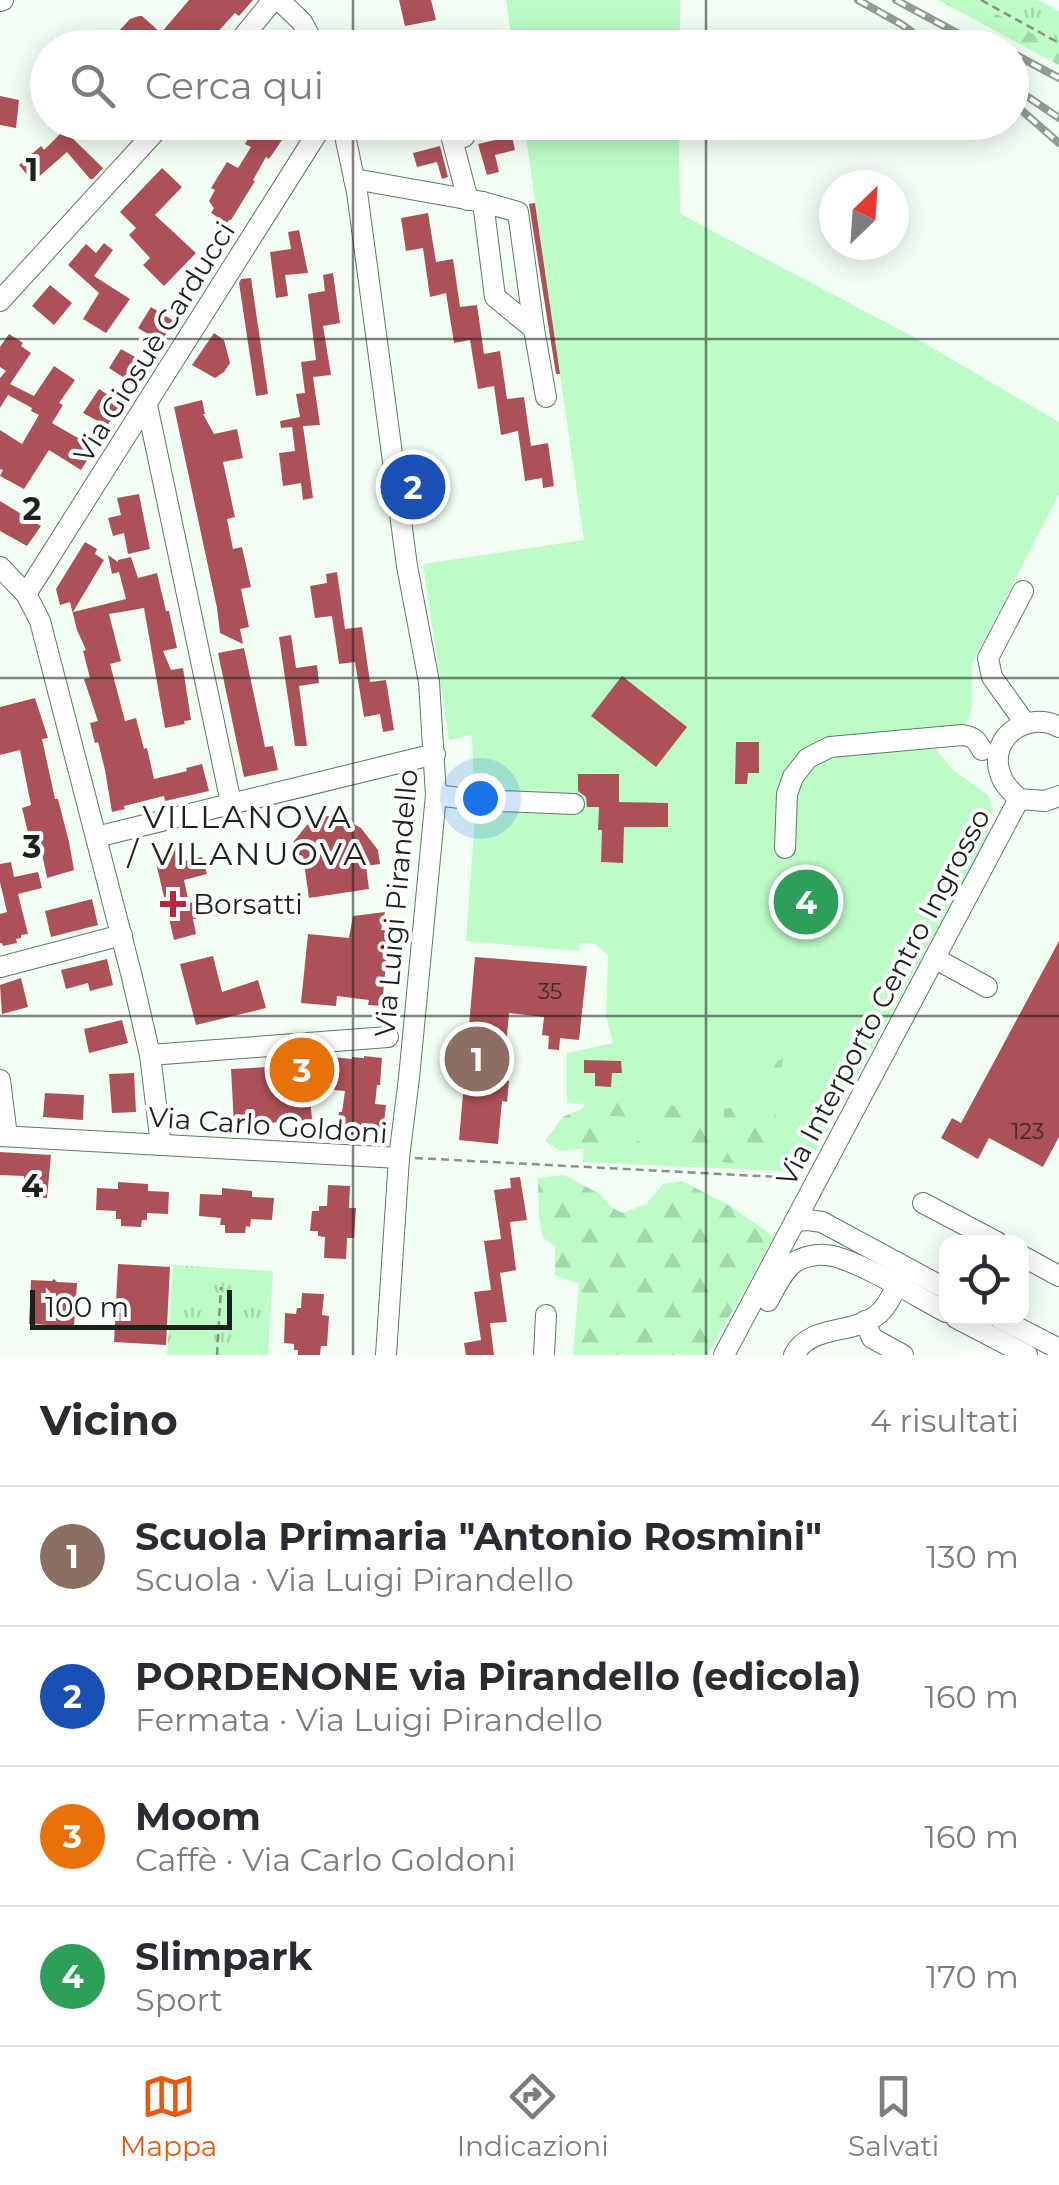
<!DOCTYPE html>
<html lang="it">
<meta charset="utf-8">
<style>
:root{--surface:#fff;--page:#f2f2f3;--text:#2b2b33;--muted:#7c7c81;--line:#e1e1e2;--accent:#ea580c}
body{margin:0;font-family:Montserrat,sans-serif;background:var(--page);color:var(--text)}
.controls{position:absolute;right:30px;bottom:30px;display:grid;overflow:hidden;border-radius:20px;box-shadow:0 5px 25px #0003}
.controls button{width:90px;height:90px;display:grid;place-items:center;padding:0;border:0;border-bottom:2px solid var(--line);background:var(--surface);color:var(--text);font:50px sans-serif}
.compass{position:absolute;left:819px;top:170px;width:90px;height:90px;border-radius:50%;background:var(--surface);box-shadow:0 5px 25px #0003;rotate:25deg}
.scale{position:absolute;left:30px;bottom:25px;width:202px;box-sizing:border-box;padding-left:10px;border:5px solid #19231b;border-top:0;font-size:28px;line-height:35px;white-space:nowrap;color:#19231b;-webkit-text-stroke:8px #fff;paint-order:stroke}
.you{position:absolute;left:480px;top:798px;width:35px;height:35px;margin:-25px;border:8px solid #fff;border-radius:50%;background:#1a73e8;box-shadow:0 0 0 15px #1a73e833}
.badge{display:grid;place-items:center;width:65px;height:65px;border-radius:50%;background:var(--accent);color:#fff;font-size:32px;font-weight:700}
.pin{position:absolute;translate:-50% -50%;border:5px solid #fff;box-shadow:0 2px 10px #0006}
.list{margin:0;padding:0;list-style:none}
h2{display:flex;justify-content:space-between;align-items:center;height:130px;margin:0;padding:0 40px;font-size:42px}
h2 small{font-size:32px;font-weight:400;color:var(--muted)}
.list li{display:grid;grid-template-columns:65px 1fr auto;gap:30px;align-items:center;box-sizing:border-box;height:140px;padding:0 40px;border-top:2px solid var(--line)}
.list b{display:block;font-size:38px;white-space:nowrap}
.list p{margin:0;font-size:32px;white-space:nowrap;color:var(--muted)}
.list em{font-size:32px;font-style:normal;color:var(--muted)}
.icon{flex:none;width:55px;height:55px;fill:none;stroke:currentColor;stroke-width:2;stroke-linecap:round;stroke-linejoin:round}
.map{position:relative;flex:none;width:1059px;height:1355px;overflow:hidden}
.search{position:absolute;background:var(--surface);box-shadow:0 5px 25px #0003;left:30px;right:30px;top:30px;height:110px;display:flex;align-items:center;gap:25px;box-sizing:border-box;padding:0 35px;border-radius:55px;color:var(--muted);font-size:38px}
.sheet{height:690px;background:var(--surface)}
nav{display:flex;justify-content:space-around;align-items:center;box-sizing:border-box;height:140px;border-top:2px solid var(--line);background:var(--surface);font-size:28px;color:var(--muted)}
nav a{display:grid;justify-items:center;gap:5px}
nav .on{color:var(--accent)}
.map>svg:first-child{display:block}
.green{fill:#bdfcc7}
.forest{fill:url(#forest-firs)}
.park{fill:url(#park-tufts)}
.building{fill:#ad5158}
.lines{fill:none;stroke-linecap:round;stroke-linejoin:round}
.minor-casing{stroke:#607963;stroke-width:22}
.path{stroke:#869188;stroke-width:2.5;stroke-dasharray:8 5;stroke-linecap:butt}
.minor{stroke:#fff;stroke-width:20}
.rail-casing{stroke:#919c93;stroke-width:8}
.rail{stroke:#fff;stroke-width:4;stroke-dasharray:11;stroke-linecap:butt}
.grid{fill:none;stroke:#19231b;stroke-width:2.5;stroke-opacity:0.55}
.poi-dot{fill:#b72540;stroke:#fff;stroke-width:4}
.labels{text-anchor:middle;stroke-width:8;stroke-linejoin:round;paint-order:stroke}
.number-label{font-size:22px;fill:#3e2e2a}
.street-label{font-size:28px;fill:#19231b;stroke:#fff}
.poi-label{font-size:28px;fill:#19231b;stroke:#fff;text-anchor:start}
.quarter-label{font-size:32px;letter-spacing:2.5px;fill:#19231b;stroke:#fff}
.grid-label{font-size:32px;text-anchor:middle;font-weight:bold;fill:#19231b;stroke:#fff;stroke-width:8;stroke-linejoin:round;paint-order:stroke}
</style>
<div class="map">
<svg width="1059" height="1355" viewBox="0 0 1059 1355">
<defs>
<pattern id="forest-firs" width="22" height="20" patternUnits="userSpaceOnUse" patternTransform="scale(2.5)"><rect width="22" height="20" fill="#bdfcc7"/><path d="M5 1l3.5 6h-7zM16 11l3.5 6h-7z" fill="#a2d8aa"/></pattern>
<pattern id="park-tufts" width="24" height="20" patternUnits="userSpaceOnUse" patternTransform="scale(2.5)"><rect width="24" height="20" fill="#bdfcc7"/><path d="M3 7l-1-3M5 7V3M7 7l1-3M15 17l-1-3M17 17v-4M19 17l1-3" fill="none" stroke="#a2d8aa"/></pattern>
</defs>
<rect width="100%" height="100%" fill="#f3fff5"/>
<!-- green -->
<g class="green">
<path d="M506,0H680V47H513Z"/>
<path d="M524,123H679L680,214L912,336L1059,422V494L972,664V709L966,725L851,742L931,744L952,769L988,795L993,810L986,839L805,1172L583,1162L584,1104L567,1103V1053L613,1043L606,1015L608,955L595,944L579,943V951L466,941L476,801L474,791L472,735L449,740L423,564L584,540Z"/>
</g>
<!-- forest -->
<g class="forest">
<path d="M938,0H972L1059,48V65Z"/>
<path d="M783,1059C779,1083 778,1154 751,1162C741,1165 728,1163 719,1161C705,1159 692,1158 680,1153V1132L642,1117L608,1116L599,1125L608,1124L640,1142L623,1150L590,1148L560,1151L545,1141L563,1117L597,1102L668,1104L687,1110L697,1121L718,1125L724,1121V1109L764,1100C768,1085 765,1063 783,1059Z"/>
<path d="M564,1175L600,1194L611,1207L622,1213L646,1204L663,1184L682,1181L732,1207L774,1237L708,1355H573L579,1284L555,1275V1246L543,1238L539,1217L538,1178Z"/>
</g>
<!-- park -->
<g class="park">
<path d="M972,0H1038L1059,11V48Z"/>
<path d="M173,1265L273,1271L268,1355H167Z"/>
</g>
<!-- building -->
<g class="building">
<path d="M189,0H253L239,16L235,13L203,48H103L130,19L139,16H142L161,33Z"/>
<path d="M399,0H431L436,20L405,26Z"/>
<path d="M0,96L19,100L16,128L0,125Z"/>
<path d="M257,122H261L284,137L269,159L266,157L253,180L255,181L231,220H229L227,223L211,213L214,208L209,201L215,190L211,188L227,162L238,168L251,147L245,144Z"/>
<path d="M64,130L103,168L93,179H90L67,152L33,182L19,165L41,146L44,150Z"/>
<path d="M512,136L515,150L495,155L499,172L487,175L478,144Z"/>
<path d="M440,146L448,177L442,179L437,162L417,167L413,153Z"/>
<path d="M162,168L182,187L155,215L196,253L164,286L143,265L150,258L129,235L136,228L120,212Z"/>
<path d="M535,203L560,374H556L529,204Z"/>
<path d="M428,213L436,262L453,259L460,307L477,305L484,354L500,351L507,399L524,397L531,446L548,443L554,486L543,488L542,478L525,481L518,431L501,435L494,386L478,389L470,340L454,343L446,293L430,297L423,248L406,251L401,218Z"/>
<path d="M299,230L308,273L285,275L288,296L276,298L270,252L291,249L288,232Z"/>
<path d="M104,243L113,250L94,276L130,299L106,333L83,319L99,293L68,265L86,244L96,253Z"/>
<path d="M333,273L340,323L323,326L331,375L313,377L320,425L303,426L313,498L303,500L301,483L283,486L279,453L295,451L292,427L281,428L280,421L300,417L296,394L305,393L301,362L316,360L308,294L325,291L323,275Z"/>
<path d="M251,278L268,394L256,396L239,283L241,279Z"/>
<path d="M50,285L72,303L54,325L32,306Z"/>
<path d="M151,307L174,321L161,342L138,328Z"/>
<path d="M214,333L224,340L230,363L224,372L215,378L192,365Z"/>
<path d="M9,334L23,343L21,346L31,353L10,384L34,396L54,366L75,380L59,403L63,405L52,423L95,448L81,470L49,450L24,489L0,476L3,470L0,469V430L22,444L39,415L31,411L32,408L8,395L0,408V378L6,371L0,367V347Z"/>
<path d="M121,349L148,364L135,385L109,368Z"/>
<path d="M99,389L122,404L107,426L83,413Z"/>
<path d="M202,400L205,414H203L214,434L237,429L243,458L223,462L235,517L227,519L233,549L242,547L251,587L241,589L249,627L240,629L243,644L220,633L217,608L174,407Z"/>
<path d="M139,494L150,549L128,554L124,533L113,536L108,518L121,515L117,498Z"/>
<path d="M0,501L41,526L27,546L0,531Z"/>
<path d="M85,542L97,549L95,554L104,560L73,612L126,599L119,572L112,574L108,555L118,562V560L131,557L138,578L157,573L166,611H169L177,648L163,651L171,670L183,668L191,720L184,721L185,724L165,728L144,608L109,614L121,661L110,664L125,721L136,718L144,749L147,748L154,779L187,771L186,768L202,764L209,791L165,801L164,796L124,806L125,809L112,812L105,770L98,742L95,743L90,723L98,721L84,679L90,678L83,651L86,650L77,630L70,602L60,605L56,589Z"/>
<path d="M337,572L345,629L362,627L370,682L386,680L394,730L383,732L380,714L364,717L355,662L339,664L332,616L315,618L310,586L327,583L326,574Z"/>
<path d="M291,635L296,668L317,665L319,683L299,686L307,746H295L279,637Z"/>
<path d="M244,648L265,747L273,746L278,770L244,777L218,653Z"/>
<path d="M622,676L687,727L656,767L591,716Z"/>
<path d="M35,698L48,738L42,739L55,799H58L69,842L74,870L47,878L39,839L30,841L22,808L31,805L20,750L0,755V707Z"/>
<path d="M736,742H759V773H748L747,784H735Z"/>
<path d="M578,774H619V802L668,803V827H624L623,863L601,862L602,830H598L599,807H587L586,797L578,791Z"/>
<path d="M328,816L343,818L361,828L378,850L380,864L366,866L369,889L309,898L303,856L291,853L294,841L307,825L319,817Z"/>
<path d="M176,849L180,862L202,857L207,874L184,880L189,903L212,898L216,915L193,919L196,934L174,940L154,854Z"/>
<path d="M11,862L14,877L38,872L42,888L18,894L28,934L21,935V938L16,939L17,943L3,946L2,943H0V914L7,912L0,882V864Z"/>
<path d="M92,899L98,925L51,937L45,911Z"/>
<path d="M385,912L381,930L389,931L382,1006L368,1005L369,1000L337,996L336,1006L301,1003L308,934L349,938L353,916Z"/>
<path d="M1059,941V1137L1043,1167L989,1138L978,1159L941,1138L952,1118L961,1123Z"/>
<path d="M213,956L222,992L258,980L266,1008L196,1025L180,964Z"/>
<path d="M475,957L587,966L579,1040L560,1038L559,1050L548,1049L549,1036L542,1035L544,1017L509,1013L503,1080L509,1081L507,1102L502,1101L498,1144L459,1140Z"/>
<path d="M107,959L113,985L90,991L88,983L66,989L61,970Z"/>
<path d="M21,978L28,1007L2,1014L0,985Z"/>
<path d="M122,1020L128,1043L89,1053L84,1029Z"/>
<path d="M322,1056L352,1059V1057L364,1058V1056L382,1058L380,1085H377L375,1104L386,1105L383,1132L362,1130L361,1138L336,1136L339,1112H342L345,1091L323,1089V1095L310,1096L312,1120L234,1125L231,1069L308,1065V1060L322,1059Z"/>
<path d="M584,1060L621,1061L622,1073H612L611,1087L595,1086V1073H584Z"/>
<path d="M134,1073L136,1112L112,1113L109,1074Z"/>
<path d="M45,1093L84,1095L83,1120L43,1117Z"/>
<path d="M0,1152L51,1155L47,1198L26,1197L27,1191H23L24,1176L0,1175Z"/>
<path d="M520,1177L527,1220L510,1222L516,1270L500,1273L507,1322L490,1323L494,1355H466L464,1343L481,1340L474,1292L491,1290L484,1241L501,1239L494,1190L511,1188L510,1178Z"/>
<path d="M118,1182L148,1184V1191L169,1192L168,1214L147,1213V1220H142L141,1227L121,1226V1219H116V1211L96,1210L97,1188L118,1189Z"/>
<path d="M328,1185L350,1186L349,1208H356L354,1238H347L346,1259L324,1258L325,1237L318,1236V1231H310L312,1211H319V1206H327Z"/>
<path d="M222,1188L252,1191V1197L274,1198L272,1220L251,1219L250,1227L246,1226L245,1233H225V1225H220L221,1218L199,1216L200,1194L222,1195Z"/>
<path d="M118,1264L170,1267L166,1345L114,1342Z"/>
<path d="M54,1279L57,1282L77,1283L74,1326H54L51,1328L49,1325L29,1324L31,1280L52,1281Z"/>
<path d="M302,1293L324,1294L322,1315L329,1316L327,1346H321L320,1355H298V1350H294V1344L284,1343L285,1313L296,1314L297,1308H301Z"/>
</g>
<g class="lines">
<defs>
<g id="minor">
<path d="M279,0L302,22L316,48"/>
<path d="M0,1L3,0"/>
<path d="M234,48L273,0"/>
<path d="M342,122L357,192L407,566L429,682L436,795L409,1078L399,1158L386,1355"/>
<path d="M461,122L464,137L452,139L468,200"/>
<path d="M354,179L483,202L495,297L534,329L546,397"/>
<path d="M483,202L518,212L534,329"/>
<path d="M0,301L164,122"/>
<path d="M147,405L231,803"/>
<path d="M0,567L26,594L40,621L132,977L150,1055L161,1145"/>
<path d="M1023,591L988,658L992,677L1025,723"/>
<path d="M26,594L316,135L329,122"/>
<path d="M1059,727C1028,710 988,737 1000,773C1003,784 1011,791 1019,799L1045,801L1059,796"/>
<path d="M436,795L476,800L574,804"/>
<path d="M96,837L435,754"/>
<path d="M785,848L787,794L793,777L808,758L830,747L962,735C974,737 976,739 982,750"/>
<path d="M936,959L987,987"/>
<path d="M0,967L122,935"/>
<path d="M150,1055L388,1037"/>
<path d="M0,1080L7,1136"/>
<path d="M0,1136L399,1158"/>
<path d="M923,1203L997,1242"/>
<path d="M795,1221L808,1220L822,1222L946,1289"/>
<path d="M1022,1256L1059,1276"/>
<path d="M768,1301C775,1288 783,1270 795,1262C802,1257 817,1254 825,1255C850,1255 921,1299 946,1312"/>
<path d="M956,1318L1027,1355"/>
<path d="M999,1318L1059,1349"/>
<path d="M865,1321L872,1338L903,1355"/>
<path d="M544,1355L546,1315"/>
<path d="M724,1355L1019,799"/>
<path d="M794,1355C810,1324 853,1335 877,1315C889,1306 895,1288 902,1275"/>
</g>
</defs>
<!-- minor casing -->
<use href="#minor" class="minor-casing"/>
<!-- path -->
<g class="path">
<path d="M981,0L1059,43"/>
<path d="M415,1158L797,1178"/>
<path d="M217,1355L221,1287"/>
</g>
<!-- minor -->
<use href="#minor" class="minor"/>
<defs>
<g id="rail">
<path d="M858,0L901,24L934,48"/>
<path d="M896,0L985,48"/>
<path d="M1012,53L1059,78"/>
<path d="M1012,86L1059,118"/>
<path d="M1012,102L1059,143"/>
</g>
</defs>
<!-- rail casing -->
<use href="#rail" class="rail-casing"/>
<!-- rail -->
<use href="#rail" class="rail"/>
</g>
<!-- grid -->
<path class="grid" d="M353,0V48M706,0V48M353,122V1355M706,122V1355M0,339H1059M0,678H1059M0,1016H1059"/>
<!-- markers -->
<path class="poi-dot" d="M168 889h10v10h10v10h-10v10h-10v-10h-10v-10h10z"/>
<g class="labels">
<!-- number labels -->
<g class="number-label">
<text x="550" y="999">35</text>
<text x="1028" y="1139">123</text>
</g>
<!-- street labels -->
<g class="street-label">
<text transform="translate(154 342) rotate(-58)" y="10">Via Giosuè Carducci</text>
<text transform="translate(396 903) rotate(-85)" y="10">Via Luigi Pirandello</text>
<text transform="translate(883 997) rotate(-62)" y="10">Via Interporto Centro Ingrosso</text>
<text transform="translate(268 1125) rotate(4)" y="10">Via Carlo Goldoni</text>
</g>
<!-- poi labels -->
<g class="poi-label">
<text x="193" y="914">Borsatti</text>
</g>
<!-- quarter labels -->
<g class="quarter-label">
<text x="248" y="828">VILLANOVA<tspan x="248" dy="37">/ VILANUOVA</tspan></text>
</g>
</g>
<g class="grid-label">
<text x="32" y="181">1</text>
<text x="32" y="520">2</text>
<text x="32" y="858">3</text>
<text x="32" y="1197">4</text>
</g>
</svg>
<div class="controls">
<button><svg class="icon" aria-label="locate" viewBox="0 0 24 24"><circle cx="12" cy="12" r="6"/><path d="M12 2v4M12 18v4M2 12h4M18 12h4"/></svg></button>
</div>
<svg class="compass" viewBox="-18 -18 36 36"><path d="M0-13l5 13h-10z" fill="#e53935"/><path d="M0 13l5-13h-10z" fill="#7c7c81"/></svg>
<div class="scale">100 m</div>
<div class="you"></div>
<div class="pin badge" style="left:477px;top:1059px;background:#8d6e63">1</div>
<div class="pin badge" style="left:413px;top:487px;background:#1a4fb4">2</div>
<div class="pin badge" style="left:302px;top:1070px;background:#e8710a">3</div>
<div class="pin badge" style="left:806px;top:902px;background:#2e9e5b">4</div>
<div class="search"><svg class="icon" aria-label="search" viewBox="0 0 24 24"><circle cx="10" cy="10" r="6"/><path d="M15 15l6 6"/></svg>Cerca qui</div>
</div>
<section class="sheet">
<h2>Vicino<small>4 risultati</small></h2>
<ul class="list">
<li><span class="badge" style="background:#8d6e63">1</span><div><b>Scuola Primaria &quot;Antonio Rosmini&quot;</b><p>Scuola · Via Luigi Pirandello</p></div><em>130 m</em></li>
<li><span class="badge" style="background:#1a4fb4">2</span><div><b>PORDENONE via Pirandello (edicola)</b><p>Fermata · Via Luigi Pirandello</p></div><em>160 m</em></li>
<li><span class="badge" style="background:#e8710a">3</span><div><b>Moom</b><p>Caffè · Via Carlo Goldoni</p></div><em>160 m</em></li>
<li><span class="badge" style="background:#2e9e5b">4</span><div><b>Slimpark</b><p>Sport</p></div><em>170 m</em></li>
</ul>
</section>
<nav>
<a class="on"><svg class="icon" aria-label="map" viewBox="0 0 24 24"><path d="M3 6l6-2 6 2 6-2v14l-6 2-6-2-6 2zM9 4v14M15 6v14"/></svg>Mappa</a>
<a><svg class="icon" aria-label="directions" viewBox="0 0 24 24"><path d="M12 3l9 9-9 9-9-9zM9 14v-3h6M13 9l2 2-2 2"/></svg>Indicazioni</a>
<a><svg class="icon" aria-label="saved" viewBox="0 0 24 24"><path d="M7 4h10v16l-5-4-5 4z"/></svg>Salvati</a>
</nav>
